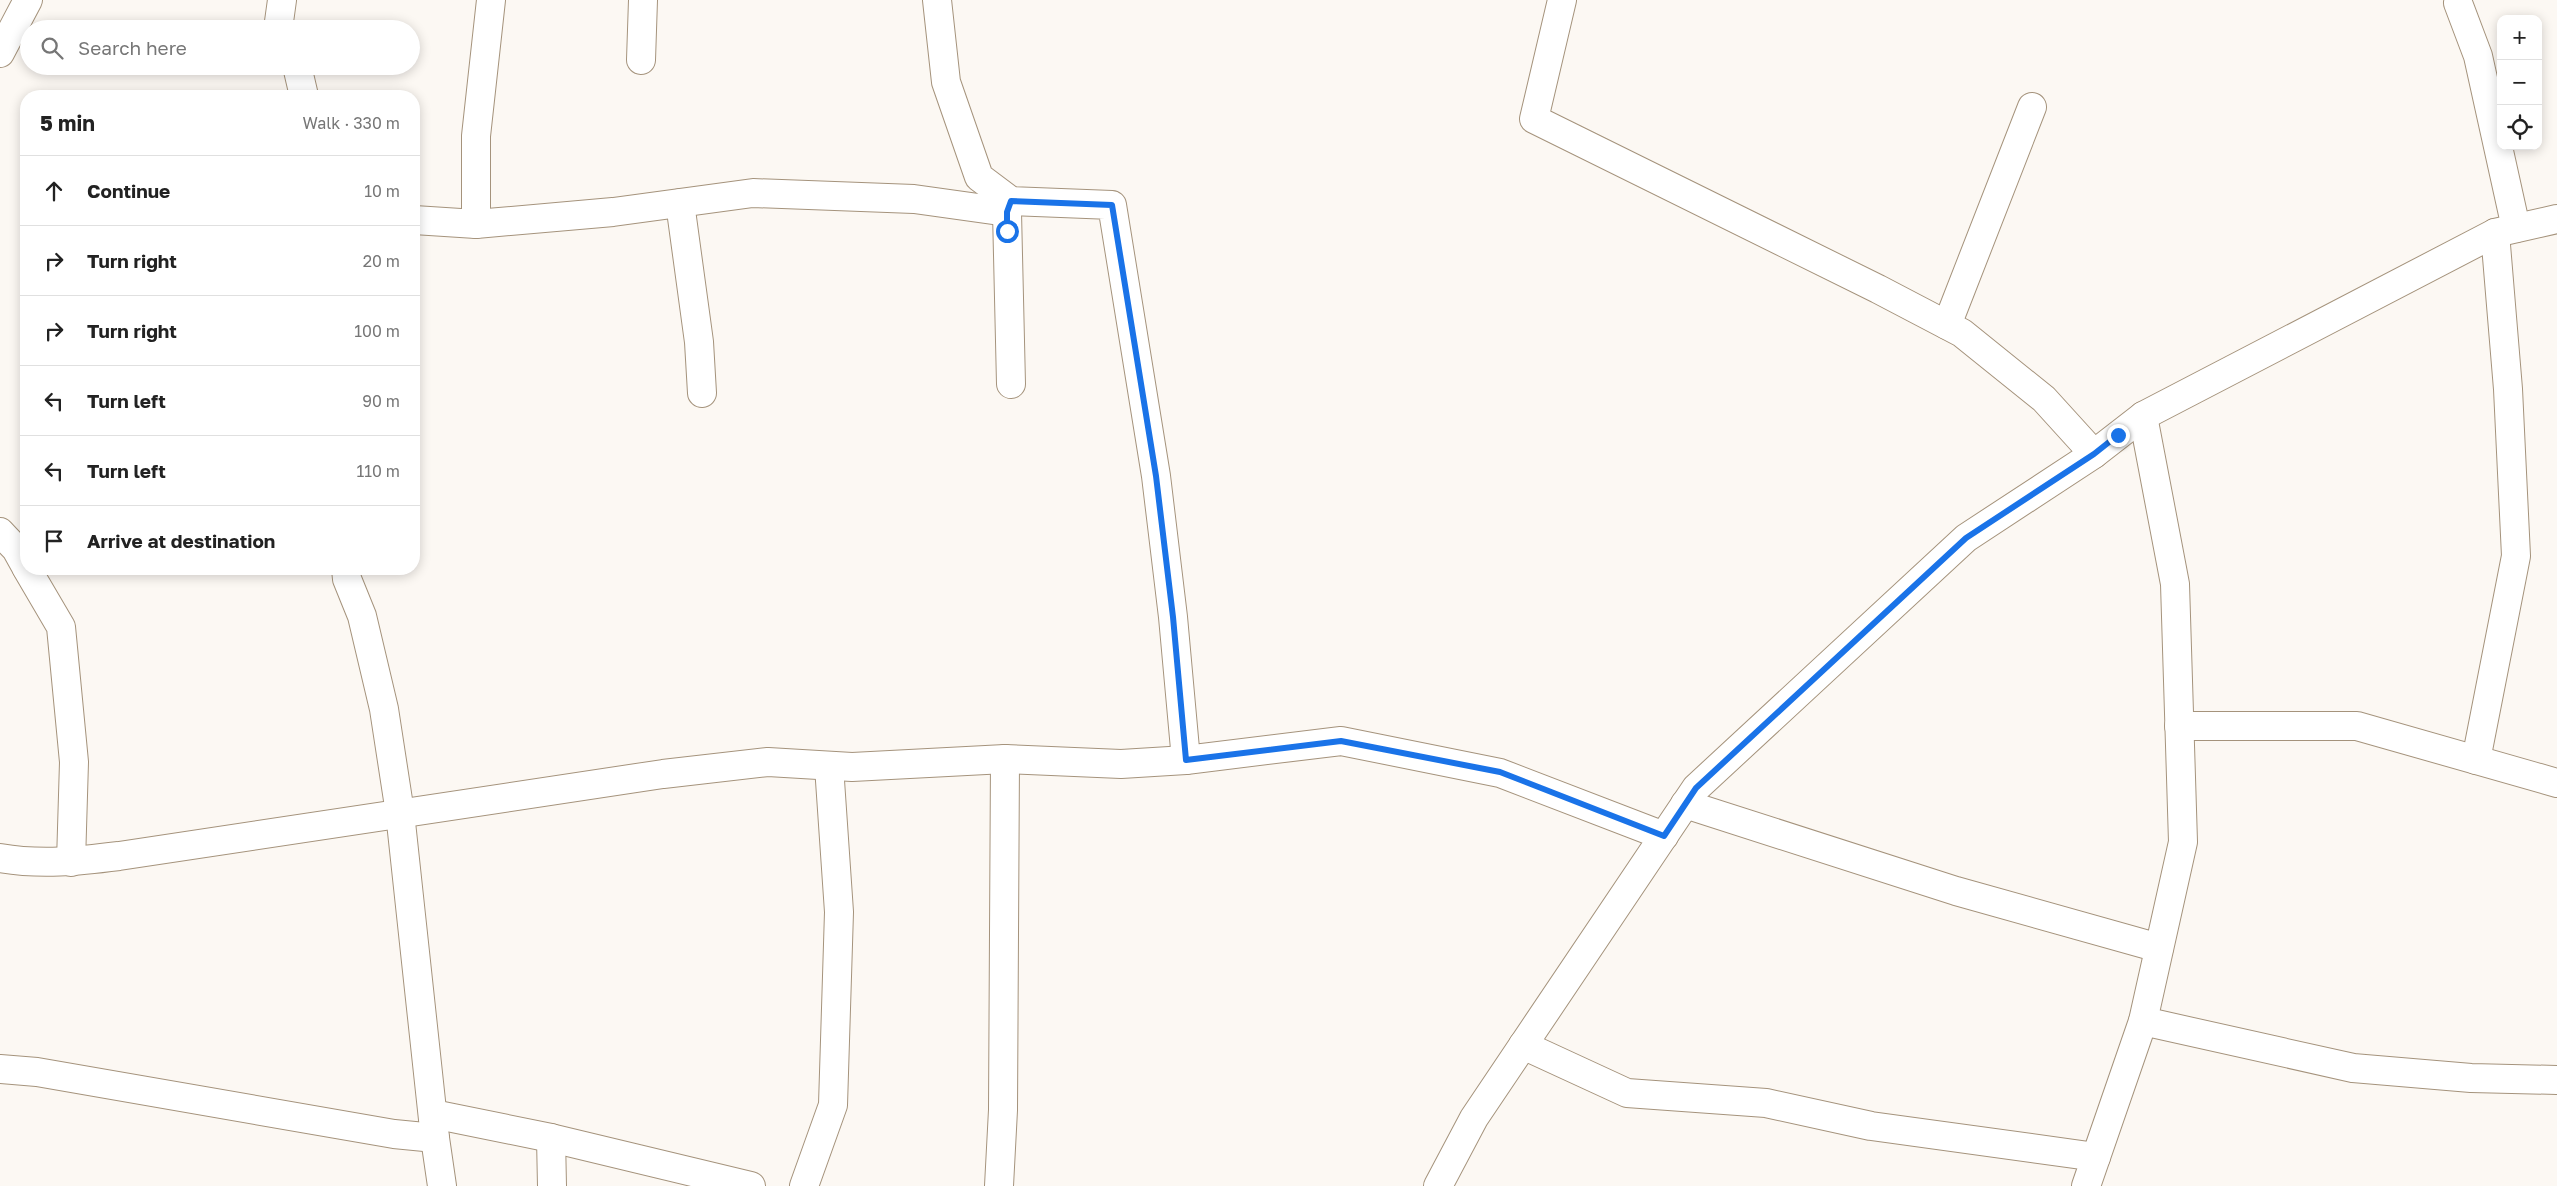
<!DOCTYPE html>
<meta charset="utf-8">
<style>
:root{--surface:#fff;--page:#f2f2f2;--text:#222;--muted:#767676;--line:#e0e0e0}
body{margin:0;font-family:"Golos Text",sans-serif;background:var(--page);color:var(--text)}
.controls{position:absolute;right:15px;top:15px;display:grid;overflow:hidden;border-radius:10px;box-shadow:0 2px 12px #0003}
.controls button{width:45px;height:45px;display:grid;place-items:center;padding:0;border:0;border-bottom:1px solid var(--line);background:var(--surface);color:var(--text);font:25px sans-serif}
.stop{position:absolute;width:15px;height:15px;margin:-11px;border:4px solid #1a73e8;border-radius:50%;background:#fff}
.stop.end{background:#1a73e8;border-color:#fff;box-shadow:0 1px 5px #0008}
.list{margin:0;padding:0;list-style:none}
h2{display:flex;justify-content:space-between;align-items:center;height:65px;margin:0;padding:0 20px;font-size:21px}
h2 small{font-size:16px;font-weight:400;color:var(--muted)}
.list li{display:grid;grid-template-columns:32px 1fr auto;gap:15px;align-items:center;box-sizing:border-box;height:70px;padding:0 20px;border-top:1px solid var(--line)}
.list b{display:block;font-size:19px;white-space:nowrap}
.list em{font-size:16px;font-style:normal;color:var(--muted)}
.icon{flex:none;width:28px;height:28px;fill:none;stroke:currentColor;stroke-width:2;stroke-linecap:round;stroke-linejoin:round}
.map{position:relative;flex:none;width:2557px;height:1186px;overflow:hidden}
.search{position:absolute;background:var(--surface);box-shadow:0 2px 12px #0003;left:20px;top:20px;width:400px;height:55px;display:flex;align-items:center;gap:12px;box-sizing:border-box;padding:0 18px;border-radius:28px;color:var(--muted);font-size:19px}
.panel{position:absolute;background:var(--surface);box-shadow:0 2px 12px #0003;left:20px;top:90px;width:400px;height:485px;border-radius:20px}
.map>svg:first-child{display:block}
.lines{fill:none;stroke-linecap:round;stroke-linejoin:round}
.minor-casing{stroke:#a5937c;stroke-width:30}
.minor{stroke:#fff;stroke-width:28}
.route{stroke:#1a73e8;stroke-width:6}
</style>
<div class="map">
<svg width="2557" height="1186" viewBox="0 0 2557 1186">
<rect width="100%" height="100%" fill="#fcf8f3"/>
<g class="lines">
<defs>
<g id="minor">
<path d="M937,0L946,82L979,177L1011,201L1112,205L1156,476L1173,617L1186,760L1341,741L1500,773L1664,836"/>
<path d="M1562,0L1534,119L1878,289L1962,333L2044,399L2094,454"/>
<path d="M2458,3L2478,56L2516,228"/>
<path d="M278,29L282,0"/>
<path d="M0,53L28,0"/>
<path d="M641,60L643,0"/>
<path d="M297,66L304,96"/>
<path d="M680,203L699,342L702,393"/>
<path d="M1007,212L1011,384"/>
<path d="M414,220L476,224L613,212L753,193L914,199L1007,212L1011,201"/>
<path d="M476,224V136L491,0"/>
<path d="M1947,325L2032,107"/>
<path d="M0,532L16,549L26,567"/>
<path d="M27,569L61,627L74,762L71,862"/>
<path d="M346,569L347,579L362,616L384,709L400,813L435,1138L442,1186"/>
<path d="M2179,726H2357L2557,783"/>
<path d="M2476,760L2516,556L2508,389L2495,233"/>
<path d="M1685,804L1956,891L2159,948"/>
<path d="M0,858C40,865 79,861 119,856L663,774L768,762L852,767L1005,759L1121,764L1186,760"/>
<path d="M2143,1021L2353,1068L2471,1078L2557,1080"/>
<path d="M1523,1045L1627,1093L1766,1103L1871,1126L2096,1157"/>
<path d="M0,1069L37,1072L394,1134L435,1138"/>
<path d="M433,1114L551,1138L751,1186"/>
<path d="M551,1138L552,1186"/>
<path d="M804,1186L833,1105L839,912L829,766"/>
<path d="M999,1186L1003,1110L1005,759"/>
<path d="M1438,1186L1474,1118L1696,788L1966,538L2094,454L2143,416L2495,233L2557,219"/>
<path d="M2086,1186L2143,1021L2183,842L2175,584L2143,416"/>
</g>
</defs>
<!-- minor casing -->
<use href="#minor" class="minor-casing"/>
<!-- minor -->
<use href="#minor" class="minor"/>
</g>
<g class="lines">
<!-- route -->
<path class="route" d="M1007,231V212L1011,201L1112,205L1156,476L1173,617L1186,760L1341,741L1500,772L1664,836L1696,788L1966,538L2094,454L2118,435"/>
</g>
</svg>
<div class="controls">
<button>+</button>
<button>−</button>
<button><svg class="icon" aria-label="locate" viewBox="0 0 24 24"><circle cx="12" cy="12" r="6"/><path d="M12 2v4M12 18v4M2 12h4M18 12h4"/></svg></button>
</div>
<div class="stop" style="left:1007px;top:231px"></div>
<div class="stop end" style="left:2118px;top:435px"></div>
<div class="search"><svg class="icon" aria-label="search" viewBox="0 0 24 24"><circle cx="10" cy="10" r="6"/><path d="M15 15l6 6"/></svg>Search here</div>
<section class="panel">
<h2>5 min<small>Walk · 330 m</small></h2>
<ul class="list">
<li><svg class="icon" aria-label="ahead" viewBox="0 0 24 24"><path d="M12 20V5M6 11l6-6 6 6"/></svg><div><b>Continue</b></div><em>10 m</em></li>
<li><svg class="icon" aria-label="right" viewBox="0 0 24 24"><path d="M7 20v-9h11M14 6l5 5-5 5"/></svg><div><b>Turn right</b></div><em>20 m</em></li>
<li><svg class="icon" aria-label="right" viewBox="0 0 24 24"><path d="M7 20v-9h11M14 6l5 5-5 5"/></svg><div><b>Turn right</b></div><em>100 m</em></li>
<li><svg class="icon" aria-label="left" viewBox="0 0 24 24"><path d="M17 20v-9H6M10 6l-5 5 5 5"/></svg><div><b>Turn left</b></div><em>90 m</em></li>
<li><svg class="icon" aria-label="left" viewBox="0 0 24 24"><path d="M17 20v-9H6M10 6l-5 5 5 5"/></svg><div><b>Turn left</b></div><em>110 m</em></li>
<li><svg class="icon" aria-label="arrive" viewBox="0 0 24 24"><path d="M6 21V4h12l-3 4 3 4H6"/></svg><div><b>Arrive at destination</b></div></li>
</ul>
</section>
</div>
